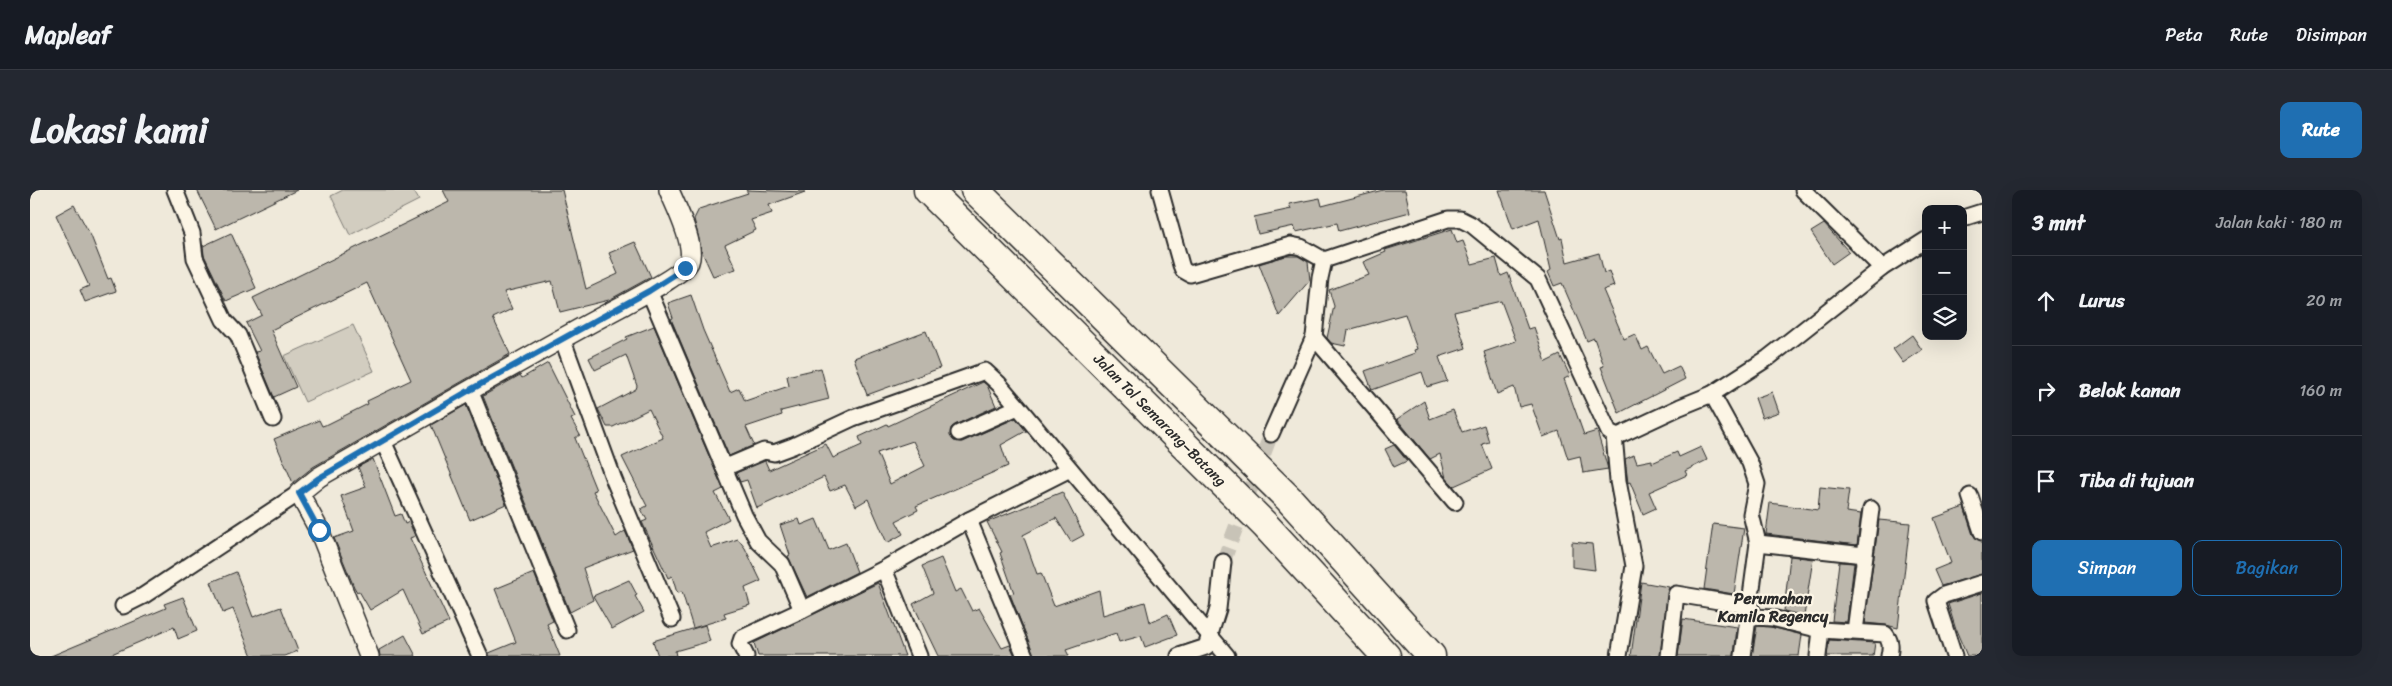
<!DOCTYPE html>
<html lang="id">
<meta charset="utf-8">
<style>
:root{--surface:#171b24;--page:#242831;--text:#f1f3f6;--muted:#9ea1a6;--line:#363941;--accent:#1f6fb2}
body{margin:0;font-family:Sriracha,sans-serif;background:var(--page);color:var(--text)}
.controls{position:absolute;right:15px;top:15px;display:grid;overflow:hidden;border-radius:10px;box-shadow:0 5px 20px #0002}
.controls button{width:45px;height:45px;display:grid;place-items:center;padding:0;border:0;border-bottom:1px solid var(--line);background:var(--surface);color:var(--text);font:25px sans-serif}
.stop{position:absolute;width:15px;height:15px;margin:-11px;border:4px solid #1f6fb2;border-radius:50%;background:#fff}
.stop.end{background:#1f6fb2;border-color:#fff;box-shadow:0 1px 5px #0008}
.list{margin:0;padding:0;list-style:none}
h2{display:flex;justify-content:space-between;align-items:center;height:65px;margin:0;padding:0 20px;font-size:21px}
h2 small{font-size:16px;font-weight:400;color:var(--muted)}
.list li{display:grid;grid-template-columns:32px 1fr auto;gap:15px;align-items:center;box-sizing:border-box;height:90px;padding:0 20px;border-top:1px solid var(--line)}
.list b{display:block;font-size:19px;white-space:nowrap}
.list em{font-size:16px;font-style:normal;color:var(--muted)}
.actions{display:flex;gap:10px;padding:15px 20px}
.actions a{flex:1;padding:11px 0;border:1px solid var(--accent);border-radius:10px;text-align:center;font-size:18px;color:var(--accent)}
.actions .main{background:var(--accent);color:#fff}
.icon{flex:none;width:28px;height:28px;fill:none;stroke:currentColor;stroke-width:2;stroke-linecap:round;stroke-linejoin:round}
.map{position:relative;flex:none;width:1952px;height:466px;overflow:hidden;border-radius:10px}
header{display:flex;align-items:center;gap:30px;box-sizing:border-box;height:70px;padding:0 25px;background:var(--surface);border-bottom:1px solid var(--line)}
header strong{font-size:24px}
nav{display:flex;gap:28px;margin-inline-start:auto;font-size:18px}
.intro{display:flex;align-items:center;justify-content:space-between;box-sizing:border-box;height:120px;padding:0 30px}
h1{margin:0;font-size:35px}
.button{padding:12px 22px;border-radius:10px;background:var(--accent);color:#fff;font-size:18px;font-weight:700}
main{display:flex;gap:30px;padding:0 30px}
aside{flex:1;background:var(--surface);border-radius:10px;box-shadow:0 5px 20px #0002}
.map>svg:first-child{display:block}
.green{fill:#d2cdc0;stroke:#7e7c76}
.building{fill:#bcb7ac;stroke:#2b2b2b;fill-rule:evenodd}
.lines{fill:none;stroke-linecap:round;stroke-linejoin:round}
.minor-tunnel{stroke:#c8c3b7;stroke-width:15;stroke-dasharray:15 8;stroke-linecap:butt}
.minor-casing{stroke:#2b2b2b;stroke-width:19}
.tertiary-casing{stroke:#2b2b2b;stroke-width:22}
.motorway-casing{stroke:#2b2b2b;stroke-width:31}
.minor{stroke:#fcf5e5;stroke-width:15}
.tertiary{stroke:#fcf5e5;stroke-width:19}
.motorway{stroke:#fcf5e5;stroke-width:28}
.route{stroke:#1f6fb2;stroke-width:6}
.labels{text-anchor:middle;stroke-width:4.5;stroke-linejoin:round;paint-order:stroke}
.street-label{font-size:15px;fill:#2b2b2b;stroke:#fcf5e5}
.neighbourhood-label{font-size:16px;font-weight:bold;fill:#2b2b2b;stroke:#fcf5e5}
</style>
<header>
<strong>Mapleaf</strong>
<nav><a>Peta</a><a>Rute</a><a>Disimpan</a></nav>
</header>
<div class="intro"><h1>Lokasi kami</h1><a class="button">Rute</a></div>
<main>
<div class="map">
<svg width="1952" height="466" viewBox="0 0 1952 466">
<rect width="100%" height="100%" fill="#efe9da"/>
<filter id="ink" filterUnits="userSpaceOnUse"><feTurbulence type="fractalNoise" baseFrequency=".02" numOctaves="2"/><feDisplacementMap in="SourceGraphic" scale="10" xChannelSelector="R" yChannelSelector="G"/><feConvolveMatrix kernelMatrix="1 2 1 2 8 2 1 2 1" color-interpolation-filters="sRGB"/></filter>
<g filter="url(#ink)">
<!-- green -->
<g class="green">
<path d="M313,0H383L389,10L320,45L301,6Z"/>
<path d="M323,135L344,181L275,212L254,166Z"/>
</g>
<!-- building -->
<g class="building">
<path d="M167,0H267L186,39Z"/>
<path d="M413,0H532L556,99L588,84L579,63L605,52L621,87L579,110L530,122L522,91L474,102L482,119L463,128L480,164L283,277L263,293L244,249L289,230L292,236L298,234L338,214L337,211L381,190L337,93L241,140L266,197L244,207L225,162L230,161L216,133L232,125L223,108L419,12Z"/>
<path d="M716,0L775,2L739,15L742,23L721,30L726,40L695,55L706,79L683,86L672,62L664,29L669,19L718,3Z"/>
<path d="M1353,0H1375L1380,22L1309,41L1307,33L1266,42L1264,36L1228,44L1224,27L1261,19L1259,14L1290,8L1292,16Z"/>
<path d="M1469,0H1514L1530,49L1532,48L1537,72L1569,63L1574,83L1579,81L1584,96L1573,100L1594,149L1605,144L1612,160L1618,157L1632,184L1649,176L1655,189L1589,223L1571,177L1574,176L1564,148L1557,151L1532,93L1524,96L1518,82L1521,80L1509,29L1483,39Z"/>
<path d="M44,15L61,46L78,89L81,88L86,101L55,112L50,100L59,96L26,25Z"/>
<path d="M1794,34L1819,62L1802,74L1781,42Z"/>
<path d="M1422,39L1427,53L1433,51L1442,74L1466,68L1471,86L1478,83L1498,139L1504,137L1516,172L1530,165L1540,186L1534,189L1554,245L1567,241L1578,279L1553,283L1550,266L1538,269L1529,241L1513,247L1501,214L1489,217L1484,197L1467,204L1454,162L1486,151L1471,111L1424,122L1436,158L1409,167L1417,191L1397,197L1392,182L1342,200L1335,181L1385,163L1384,160L1387,159L1375,124L1318,140L1315,156L1301,153L1297,148L1304,116L1299,100L1339,85L1333,72L1356,62L1355,60Z"/>
<path d="M201,43L226,98L196,111L174,65L173,56Z"/>
<path d="M1255,66H1268L1278,72L1280,90L1249,126L1229,74Z"/>
<path d="M661,105L673,140L700,202L709,198L715,211L759,196L757,186L791,178L799,209L751,221L752,225L716,237L724,255L699,266L641,129L643,128L638,113Z"/>
<path d="M624,136L693,299L685,303L699,329L674,342L681,358L708,349L715,358L731,391L715,398L720,415L694,423L696,428L663,438L652,402L647,403L642,386L638,388L612,332L617,330L611,319L617,316L592,267L633,248L619,219L583,237H577L568,219L606,199L607,196L596,165L565,180L559,168L597,149L596,147Z"/>
<path d="M896,141L910,178L837,205L824,168Z"/>
<path d="M1882,145L1892,160L1873,173L1863,159Z"/>
<path d="M518,173L545,227L541,229L550,245L545,248L566,300L563,301L586,347L595,341L603,359L553,378L563,410L540,422L453,206L490,185L492,188Z"/>
<path d="M953,192L957,195L966,216L925,235L921,238L920,246L924,251L932,252L986,228L996,241L971,255L978,276L886,316L888,320L866,331L873,344L857,353L838,309L826,316L815,295L800,301L794,287L727,318L717,290L710,292L706,283L735,271L739,280L796,254L803,268L832,255L829,247L857,234L858,236ZM883,251L895,276L860,294L847,263Z"/>
<path d="M1742,202L1749,222L1732,228L1725,208Z"/>
<path d="M1394,211L1400,229L1423,220L1432,242L1454,235L1459,252L1452,254L1462,279L1424,296L1416,288L1410,264L1400,269L1367,229Z"/>
<path d="M436,215L476,314L440,330L401,235Z"/>
<path d="M1364,255L1377,271L1364,277L1355,259Z"/>
<path d="M1671,257L1677,270L1655,281L1657,285L1619,302L1626,318L1613,324L1600,292L1598,293L1595,269L1604,265L1607,273L1622,270V273L1647,262L1649,267Z"/>
<path d="M343,269L365,326L371,324L375,334L379,332L385,346L380,348L419,432L393,444L373,400L340,420L329,401L327,402L324,397L304,348L324,341L311,306L336,297L328,277Z"/>
<path d="M1790,297L1819,300L1816,322L1831,324L1827,355L1736,344L1740,313L1788,320Z"/>
<path d="M1032,302L1054,345L1041,352L1026,328L993,345L1007,384L1011,383L1024,416L1069,400L1073,425L1115,412L1120,432L1138,424L1147,445L1115,457L1111,446L1089,452L1086,443L1036,460L1039,466H1004L980,404L984,403L970,363L972,362L957,332Z"/>
<path d="M1934,317L1943,345L1952,351V384L1911,396L1904,380L1921,373L1904,328Z"/>
<path d="M769,329L771,335L786,329L799,360L816,353L827,382L777,407L758,366L760,365L750,335Z"/>
<path d="M1849,330L1880,333L1868,438L1856,435L1835,433Z"/>
<path d="M1683,334L1714,338L1704,404L1674,399Z"/>
<path d="M1542,352L1562,354L1565,380L1542,377Z"/>
<path d="M1760,366L1783,369L1774,426L1754,421Z"/>
<path d="M911,368L925,402L931,399L942,421L949,418L972,458L980,455L985,466H908L883,414L903,403L892,376Z"/>
<path d="M1809,372L1824,373L1817,432L1802,431Z"/>
<path d="M206,382L223,427L251,417L268,461L255,466H222L203,419L193,423L181,392Z"/>
<path d="M504,383L523,431L517,434L530,466H459V463L486,452L465,399Z"/>
<path d="M599,390L607,405L605,406L614,422L582,439L563,406Z"/>
<path d="M1611,392L1639,397L1630,466H1601Z"/>
<path d="M848,393L875,466H728L724,453Z"/>
<path d="M1952,403V466H1937L1926,440L1918,414Z"/>
<path d="M153,407L167,441L148,449L144,437L77,466H21L136,418L134,414Z"/>
<path d="M1653,429L1707,437L1704,466H1648Z"/>
<path d="M675,435L680,451L645,461L646,466H628L623,451Z"/>
<path d="M1727,436L1741,437L1772,445L1769,466H1722Z"/>
<path d="M375,445L386,466H350L349,460Z"/>
<path d="M1799,450L1845,453L1843,466H1797Z"/>
</g>
<g class="lines">
<!-- minor-tunnel -->
<path class="minor-tunnel" d="M1193,372L1241,244"/>
<defs>
<g id="minor">
<path d="M145,0L162,43L165,68L194,130L208,145L243,229"/>
<path d="M1130,0L1151,75L1153,80L1160,84L1261,55L1271,57L1294,70"/>
<path d="M1773,0L1852,78"/>
<path d="M1933,28L1952,22"/>
<path d="M619,101L714,325L728,351L752,374L772,420L854,379L939,330L995,466"/>
<path d="M1284,147L1425,312"/>
<path d="M532,148L584,290L642,429"/>
<path d="M440,200L537,440"/>
<path d="M1682,204L1720,273L1727,294L1721,324L1728,353L1713,466"/>
<path d="M929,243L988,217"/>
<path d="M1241,244L1284,147L1290,88L1294,70L1418,29H1430L1442,35L1508,89L1579,242L1588,246L1650,217L1682,204L1738,168L1852,78L1896,50"/>
<path d="M1584,245L1588,291L1604,376L1589,466"/>
<path d="M353,251L450,466"/>
<path d="M694,278L734,261L744,263L763,256L823,228L955,181L969,194L1197,466"/>
<path d="M1940,306L1952,342"/>
<path d="M939,330L1040,279"/>
<path d="M1728,353L1834,365"/>
<path d="M854,379L889,466"/>
<path d="M93,416L113,406L269,303"/>
<path d="M1719,416L1726,427L1742,428L1791,440L1788,466"/>
<path d="M1791,440L1855,444C1861,451 1861,457 1859,466"/>
<path d="M1825,441L1841,319"/>
<path d="M716,466L710,454L712,448L772,420"/>
<path d="M1149,466L1176,457L1188,419L1193,372"/>
<path d="M1639,466L1646,404L1719,416"/>
<path d="M1924,466L1906,411L1914,405L1952,393"/>
</g>
<path id="tertiary" d="M339,466L289,340L269,303L289,287C389,230 488,171 590,117C604,109 653,85 659,72C666,55 646,17 639,0"/>
<g id="motorway">
<path d="M898,0L1235,335L1356,466"/>
<path d="M945,0L1259,309L1401,466"/>
</g>
</defs>
<!-- minor casing -->
<use href="#minor" class="minor-casing"/>
<!-- tertiary casing -->
<use href="#tertiary" class="tertiary-casing"/>
<!-- motorway casing -->
<use href="#motorway" class="motorway-casing"/>
<!-- minor -->
<use href="#minor" class="minor"/>
<!-- tertiary -->
<use href="#tertiary" class="tertiary"/>
<!-- motorway -->
<use href="#motorway" class="motorway"/>
</g>
</g>
<g class="lines" filter="url(#ink)">
<!-- route -->
<path class="route" d="M289,340L269,303L289,288L440,200L619,101L655,78"/>
</g>
<g class="labels">
<!-- street labels -->
<g class="street-label">
<text transform="translate(1130 230) rotate(45)" y="5">Jalan Tol Semarang–Batang</text>
</g>
<!-- neighbourhood labels -->
<g class="neighbourhood-label">
<text x="1743" y="414">Perumahan<tspan x="1743" dy="18">Kamila Regency</tspan></text>
</g>
</g>
</svg>
<div class="controls">
<button>+</button>
<button>−</button>
<button><svg class="icon" aria-label="layers" viewBox="0 0 24 24"><path d="M12 4l9 5-9 5-9-5zM3 14l9 5 9-5"/></svg></button>
</div>
<div class="stop" style="left:289px;top:340px"></div>
<div class="stop end" style="left:655px;top:78px"></div>
</div>
<aside>
<h2>3 mnt<small>Jalan kaki · 180 m</small></h2>
<ul class="list">
<li><svg class="icon" aria-label="ahead" viewBox="0 0 24 24"><path d="M12 20V5M6 11l6-6 6 6"/></svg><div><b>Lurus</b></div><em>20 m</em></li>
<li><svg class="icon" aria-label="right" viewBox="0 0 24 24"><path d="M7 20v-9h11M14 6l5 5-5 5"/></svg><div><b>Belok kanan</b></div><em>160 m</em></li>
<li><svg class="icon" aria-label="arrive" viewBox="0 0 24 24"><path d="M6 21V4h12l-3 4 3 4H6"/></svg><div><b>Tiba di tujuan</b></div></li>
</ul>
<div class="actions"><a class="main">Simpan</a><a>Bagikan</a></div>
</aside>
</main>
